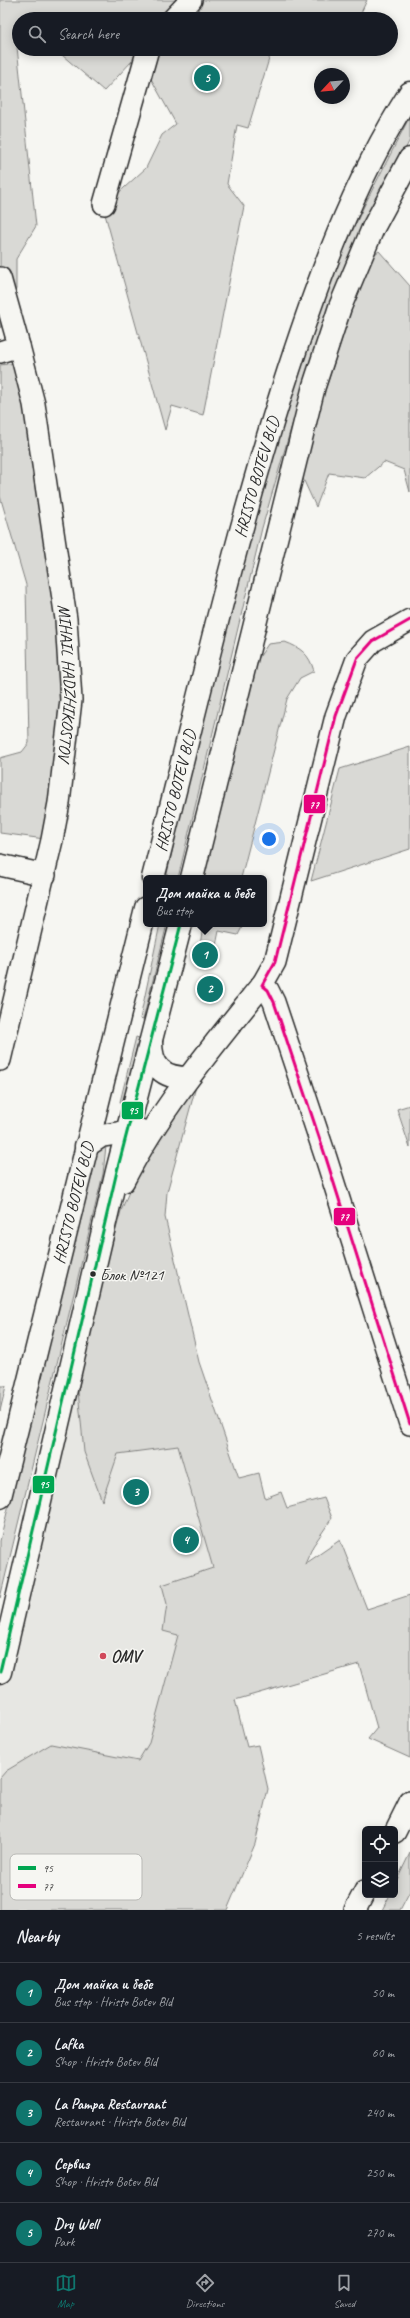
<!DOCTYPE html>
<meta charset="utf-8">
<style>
:root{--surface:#171b24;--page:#242831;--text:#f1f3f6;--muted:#9ea1a6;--line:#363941;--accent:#0f766e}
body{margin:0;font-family:Caveat,sans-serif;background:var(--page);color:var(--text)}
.controls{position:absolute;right:12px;bottom:12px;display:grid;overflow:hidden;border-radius:6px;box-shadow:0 2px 10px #0003}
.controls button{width:36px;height:36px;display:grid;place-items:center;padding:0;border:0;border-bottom:1px solid var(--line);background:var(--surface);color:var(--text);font:20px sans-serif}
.compass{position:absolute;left:314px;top:68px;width:36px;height:36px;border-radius:50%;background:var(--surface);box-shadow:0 2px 10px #0003;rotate:244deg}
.you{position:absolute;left:269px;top:839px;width:14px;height:14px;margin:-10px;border:3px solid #fff;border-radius:50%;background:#1a73e8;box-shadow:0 0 0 6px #1a73e833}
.badge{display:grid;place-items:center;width:26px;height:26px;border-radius:50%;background:var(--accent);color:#fff;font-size:13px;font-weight:700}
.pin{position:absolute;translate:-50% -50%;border:2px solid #fff;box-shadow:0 1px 4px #0006}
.popup{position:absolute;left:143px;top:875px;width:124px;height:52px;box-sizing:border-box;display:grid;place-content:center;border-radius:6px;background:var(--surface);filter:drop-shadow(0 1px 3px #0005);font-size:13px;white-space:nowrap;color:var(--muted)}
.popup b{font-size:15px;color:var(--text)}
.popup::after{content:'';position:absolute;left:50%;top:100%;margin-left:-8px;border:8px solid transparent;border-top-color:var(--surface)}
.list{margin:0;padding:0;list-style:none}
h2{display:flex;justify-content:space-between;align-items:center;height:52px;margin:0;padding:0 16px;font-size:17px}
h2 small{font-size:13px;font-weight:400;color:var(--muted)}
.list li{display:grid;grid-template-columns:26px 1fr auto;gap:12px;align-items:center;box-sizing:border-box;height:60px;padding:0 16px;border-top:1px solid var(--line)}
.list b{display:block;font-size:15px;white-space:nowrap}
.list p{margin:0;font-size:13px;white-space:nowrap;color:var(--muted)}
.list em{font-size:13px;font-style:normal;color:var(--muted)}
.icon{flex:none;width:22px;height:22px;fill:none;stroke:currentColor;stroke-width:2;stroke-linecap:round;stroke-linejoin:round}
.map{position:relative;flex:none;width:410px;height:1910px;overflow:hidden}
.search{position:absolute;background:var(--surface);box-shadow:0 2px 10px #0003;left:12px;right:12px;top:12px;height:44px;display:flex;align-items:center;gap:10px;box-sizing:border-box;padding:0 14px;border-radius:22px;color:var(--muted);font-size:15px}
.sheet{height:352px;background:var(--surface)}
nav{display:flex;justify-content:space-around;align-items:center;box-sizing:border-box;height:56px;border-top:1px solid var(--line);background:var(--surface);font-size:11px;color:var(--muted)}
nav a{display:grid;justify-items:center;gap:2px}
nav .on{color:var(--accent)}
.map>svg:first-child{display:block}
.built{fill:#e7e7e3}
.green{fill:#d9d9d5;stroke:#828280}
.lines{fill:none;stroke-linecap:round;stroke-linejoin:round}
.minor-casing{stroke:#2b2b2b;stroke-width:24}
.highway-casing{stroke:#2b2b2b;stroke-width:25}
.minor{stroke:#f6f6f2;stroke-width:21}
.highway{stroke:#f6f6f2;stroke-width:22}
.bus-1-casing{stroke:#f6f6f2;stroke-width:6}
.bus-2-casing{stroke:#f6f6f2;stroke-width:6}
.bus-1{stroke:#00a651;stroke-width:3}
.bus-2{stroke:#e5007d;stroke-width:3}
.bus-dot{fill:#2b2b2b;stroke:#f6f6f2;stroke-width:1.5}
.poi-dot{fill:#d1495b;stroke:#f6f6f2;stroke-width:1.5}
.labels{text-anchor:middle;stroke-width:3;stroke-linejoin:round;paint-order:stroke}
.bus-label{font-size:16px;fill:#2b2b2b;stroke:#f6f6f2;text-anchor:start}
.street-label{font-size:17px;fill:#2b2b2b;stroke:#f6f6f2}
.poi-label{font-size:17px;font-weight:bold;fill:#2b2b2b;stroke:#f6f6f2;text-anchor:start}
.key{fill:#f6f6f2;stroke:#b9b9b6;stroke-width:1}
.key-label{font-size:11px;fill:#2b2b2b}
.line-badge{stroke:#f6f6f2;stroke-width:1.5}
.badge-label{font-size:11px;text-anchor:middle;font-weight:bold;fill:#fff}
</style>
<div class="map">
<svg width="410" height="1910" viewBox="0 0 410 1910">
<rect width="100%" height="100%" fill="#f6f6f2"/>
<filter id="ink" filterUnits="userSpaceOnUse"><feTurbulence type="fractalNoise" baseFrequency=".025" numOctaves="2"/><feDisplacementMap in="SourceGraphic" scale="8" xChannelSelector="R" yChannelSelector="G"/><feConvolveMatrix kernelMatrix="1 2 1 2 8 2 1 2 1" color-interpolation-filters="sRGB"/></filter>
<g filter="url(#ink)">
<!-- built -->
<path class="built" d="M65,1391H78L83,1444L178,1446L213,1568L201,1573L227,1663L242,1726L179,1755L0,1792V1672Z"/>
<!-- green -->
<g class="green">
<path d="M0,0H367L358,19H19V45L17,47L36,226L16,259V289L0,328Z"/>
<path d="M55,49H272L248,128L237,125L227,184L244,206L203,415L172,406L165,430L103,207L146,168L162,135L176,124L144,66L132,61L104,91Z"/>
<path d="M410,116V140L372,211L312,361L289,435L262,528L178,878H166L223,628L273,452L334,271L364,206Z"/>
<path d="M379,251L410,286V492L404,470L384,462L365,478L329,473L316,507L299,470L368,259Z"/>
<path d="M17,363L54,563L60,713L52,840L0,833V758L22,752L29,743L26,585L0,496V365Z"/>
<path d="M285,642C301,648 309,654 314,671L300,678L287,699L241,878H204L203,870L256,662L268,644Z"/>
<path d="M410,747V849L311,881L340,769Z"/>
<path d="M160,924H167L143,1020L140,1019Z"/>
<path d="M203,924H238L242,927L238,935L219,931L215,950L200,946Z"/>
<path d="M136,1037L139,1038L123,1104L120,1102Z"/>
<path d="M197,1083L167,1192L165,1217L199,1362L239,1478L259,1473L265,1498L281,1492L287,1508L324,1498L332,1518L313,1546L305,1564L340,1540L367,1609L410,1595V1758L368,1739L377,1728L359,1664L235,1700L247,1747L258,1745L268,1789L255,1844L227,1910H0V1778L6,1771L51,1744L138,1761L149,1743L178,1635L163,1631L167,1604L162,1585L213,1568L178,1446L118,1454L102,1501L84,1452L78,1391L94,1310L121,1211L147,1148Z"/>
<path d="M410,1105V1148L397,1109Z"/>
<path d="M101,1146H106L103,1174L0,1598V1541L94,1158Z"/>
<path d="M0,1386H6L0,1411Z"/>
<path d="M410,1853V1891L400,1910H382L390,1895H395V1884Z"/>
</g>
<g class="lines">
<defs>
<g id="minor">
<path d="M173,19L191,0"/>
<path d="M104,204L148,49"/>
<path d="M0,278L19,346"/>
<path id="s1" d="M0,352L19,346L34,404L66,619L71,700L59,803L52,840L0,1060"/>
<path d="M410,620L373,641L357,659L336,716L275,962L262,985L268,990L274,1002L326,1158L410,1424"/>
<path d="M0,865L45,875"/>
<path d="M395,1832L410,1802"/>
<path d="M355,1910L365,1891"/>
</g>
<g id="highway">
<path id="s2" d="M153,878C195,715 231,551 282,391C315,288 351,185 410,93"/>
<path d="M192,878L314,386L340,307L373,228L410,159"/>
<path d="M151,1042C151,1067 163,1078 188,1078"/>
<path d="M86,1146L101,1136L139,1130"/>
<path d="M123,1181C160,1109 212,1047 262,985"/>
<path id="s3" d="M0,1497L146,908"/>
<path d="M0,1672L117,1171L181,924"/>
</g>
</defs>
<!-- minor casing -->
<use href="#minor" class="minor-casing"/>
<!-- highway casing -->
<use href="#highway" class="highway-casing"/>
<!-- minor -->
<use href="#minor" class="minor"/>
<!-- highway -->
<use href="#highway" class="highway"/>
<defs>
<path id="bus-1" d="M0,1672L117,1171L181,924"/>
<path id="bus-2" d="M410,620L373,641L357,659L336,716L275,962L262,985L268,990L274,1002L326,1158L410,1424"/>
</defs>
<!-- bus-1 casing -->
<use href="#bus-1" class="bus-1-casing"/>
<!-- bus-2 casing -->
<use href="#bus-2" class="bus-2-casing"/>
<!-- bus-1 -->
<use href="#bus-1" class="bus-1"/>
<!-- bus-2 -->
<use href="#bus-2" class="bus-2"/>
</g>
</g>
<!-- markers -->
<circle class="bus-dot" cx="93" cy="1274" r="3.5"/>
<circle class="poi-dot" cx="103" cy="1656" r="4"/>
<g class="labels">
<!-- bus labels -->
<g class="bus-label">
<text x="100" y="1280">Блок №121</text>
</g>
<!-- street labels -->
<g class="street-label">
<text dy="6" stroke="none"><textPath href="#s2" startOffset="414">HRISTO BOTEV BLD</textPath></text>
<text dy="6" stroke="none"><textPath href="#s1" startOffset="361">MIHAIL HADZHIKOSTOV</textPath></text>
<text dy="6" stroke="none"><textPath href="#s2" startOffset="90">HRISTO BOTEV BLD</textPath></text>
<text dy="6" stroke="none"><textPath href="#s3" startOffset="303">HRISTO BOTEV BLD</textPath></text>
</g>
<!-- poi labels -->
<g class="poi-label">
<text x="111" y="1662">OMV</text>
</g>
</g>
<!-- legend -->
<rect x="10" y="1854" width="132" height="46" rx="6" class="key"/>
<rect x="18" y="1866" width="18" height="4" fill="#00a651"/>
<rect x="18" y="1884" width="18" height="4" fill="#e5007d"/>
<g class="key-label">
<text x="43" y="1872">95</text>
<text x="43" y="1890">77</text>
</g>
<g class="line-badge">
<rect x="303" y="794" width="23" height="20" rx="4" fill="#e5007d"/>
<rect x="121" y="1101" width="23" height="19" rx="4" fill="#00a651"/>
<rect x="333" y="1207" width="23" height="19" rx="4" fill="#e5007d"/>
<rect x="32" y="1475" width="23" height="19" rx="4" fill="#00a651"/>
</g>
<g class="badge-label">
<text x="314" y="808">77</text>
<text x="133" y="1114">95</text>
<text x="344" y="1220">77</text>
<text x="44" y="1488">95</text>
</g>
</svg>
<div class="controls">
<button><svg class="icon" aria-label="locate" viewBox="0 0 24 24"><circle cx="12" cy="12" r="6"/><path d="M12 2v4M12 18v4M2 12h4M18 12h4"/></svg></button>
<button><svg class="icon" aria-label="layers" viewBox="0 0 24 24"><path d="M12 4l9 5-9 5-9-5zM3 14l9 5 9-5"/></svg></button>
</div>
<svg class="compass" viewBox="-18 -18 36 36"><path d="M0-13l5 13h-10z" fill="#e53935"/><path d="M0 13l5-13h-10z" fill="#9ea1a6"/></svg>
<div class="you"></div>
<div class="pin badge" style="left:205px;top:955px">1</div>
<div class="popup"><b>Дом майка и бебе</b>Bus stop</div>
<div class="pin badge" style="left:210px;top:989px">2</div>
<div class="pin badge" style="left:136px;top:1492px">3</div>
<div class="pin badge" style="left:186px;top:1540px">4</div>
<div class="pin badge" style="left:207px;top:78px">5</div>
<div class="search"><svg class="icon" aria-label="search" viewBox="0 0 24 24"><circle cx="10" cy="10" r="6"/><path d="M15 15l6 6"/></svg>Search here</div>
</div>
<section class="sheet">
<h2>Nearby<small>5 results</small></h2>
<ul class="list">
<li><span class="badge">1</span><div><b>Дом майка и бебе</b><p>Bus stop · Hristo Botev Bld</p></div><em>50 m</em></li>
<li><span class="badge">2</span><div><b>Lafka</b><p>Shop · Hristo Botev Bld</p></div><em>60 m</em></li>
<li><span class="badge">3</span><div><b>La Pampa Restaurant</b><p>Restaurant · Hristo Botev Bld</p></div><em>240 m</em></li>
<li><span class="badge">4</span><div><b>Сервиз</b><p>Shop · Hristo Botev Bld</p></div><em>250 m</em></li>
<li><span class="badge">5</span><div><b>Dry Well</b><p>Park</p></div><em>270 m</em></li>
</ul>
</section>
<nav>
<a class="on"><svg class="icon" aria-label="map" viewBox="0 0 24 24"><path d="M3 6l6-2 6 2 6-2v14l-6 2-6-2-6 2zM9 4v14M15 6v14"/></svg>Map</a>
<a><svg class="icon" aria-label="directions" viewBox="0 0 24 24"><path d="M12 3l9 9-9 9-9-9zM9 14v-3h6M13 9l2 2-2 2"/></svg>Directions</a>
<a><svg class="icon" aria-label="saved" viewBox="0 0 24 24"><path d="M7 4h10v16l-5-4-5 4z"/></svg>Saved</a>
</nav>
